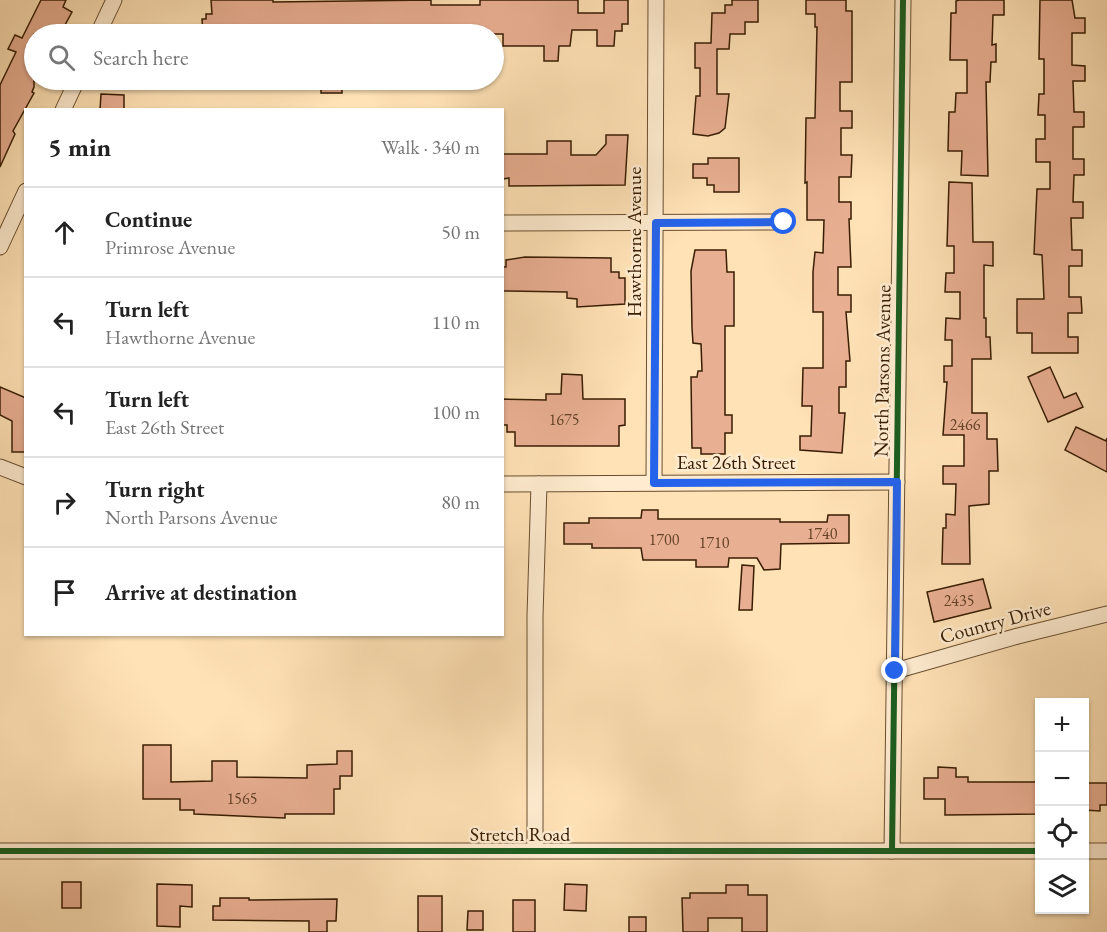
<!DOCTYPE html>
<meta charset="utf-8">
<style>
:root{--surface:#fff;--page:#f2f2f2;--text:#222;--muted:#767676;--line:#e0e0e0}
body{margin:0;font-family:"EB Garamond",serif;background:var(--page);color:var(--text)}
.controls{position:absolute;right:18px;bottom:18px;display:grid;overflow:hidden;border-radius:0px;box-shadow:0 2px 4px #0004}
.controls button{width:54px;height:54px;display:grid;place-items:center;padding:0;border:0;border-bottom:2px solid var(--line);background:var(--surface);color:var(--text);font:30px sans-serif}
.stop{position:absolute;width:18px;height:18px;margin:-14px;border:4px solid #2563eb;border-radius:50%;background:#fff}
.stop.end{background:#2563eb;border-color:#fff;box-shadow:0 2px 6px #0008}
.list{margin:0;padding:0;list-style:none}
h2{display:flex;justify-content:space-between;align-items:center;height:78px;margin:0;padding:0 24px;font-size:26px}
h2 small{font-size:20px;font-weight:400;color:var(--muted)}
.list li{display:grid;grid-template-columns:39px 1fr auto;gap:18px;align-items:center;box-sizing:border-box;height:90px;padding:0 24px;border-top:2px solid var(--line)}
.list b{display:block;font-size:22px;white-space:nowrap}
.list p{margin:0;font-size:20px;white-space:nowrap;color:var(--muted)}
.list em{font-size:20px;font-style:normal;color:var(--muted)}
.icon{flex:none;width:33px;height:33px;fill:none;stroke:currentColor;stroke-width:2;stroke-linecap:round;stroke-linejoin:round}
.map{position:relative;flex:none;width:1107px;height:932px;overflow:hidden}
.search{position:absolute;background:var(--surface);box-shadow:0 2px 4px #0004;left:24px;top:24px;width:480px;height:66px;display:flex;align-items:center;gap:15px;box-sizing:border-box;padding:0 21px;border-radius:33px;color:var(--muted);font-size:22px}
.panel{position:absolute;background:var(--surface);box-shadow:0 2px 4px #0004;left:24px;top:108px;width:480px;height:528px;border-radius:0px}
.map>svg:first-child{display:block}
.building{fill:#e9af92;stroke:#381d02;stroke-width:1.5}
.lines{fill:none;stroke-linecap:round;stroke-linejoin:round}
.street-casing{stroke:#6a4e2f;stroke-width:17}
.street{stroke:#ffecd0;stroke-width:15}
.cycleway-casing{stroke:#ffecd0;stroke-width:10}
.cycleway{stroke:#1b5e20;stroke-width:6}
.route{stroke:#2563eb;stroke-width:8}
.labels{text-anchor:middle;stroke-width:5;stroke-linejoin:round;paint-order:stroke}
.number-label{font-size:16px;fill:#644226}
.street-label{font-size:20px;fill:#381d02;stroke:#ffecd0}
</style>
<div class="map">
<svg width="1107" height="932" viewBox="0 0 1107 932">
<rect width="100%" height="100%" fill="#ffe2b6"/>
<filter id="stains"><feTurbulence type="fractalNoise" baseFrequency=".00333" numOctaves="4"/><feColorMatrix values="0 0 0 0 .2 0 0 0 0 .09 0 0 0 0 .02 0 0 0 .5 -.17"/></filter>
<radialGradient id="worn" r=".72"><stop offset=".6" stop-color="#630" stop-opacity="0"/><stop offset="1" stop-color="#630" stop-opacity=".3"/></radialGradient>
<!-- building -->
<g class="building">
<path d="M41,0H66L63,7L72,12L60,34H34V87L32,92L34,93L13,131L15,134L0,167V85L16,52L8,49L15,35L22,38Z"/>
<path d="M211,0H273V2L431,0V5H480V0H578V13H604V0H628V24H622V31H615L614,46H597V30H572L570,46H559L558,61H544V46H503V34H203L202,19H206V14H212Z"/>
<path d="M732,0H758V22H745V34H730L729,49H717V94H729L725,128L719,133L708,136L693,134L696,96H700V68H695V43H711L712,13H725V5H732Z"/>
<path d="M806,0H846V11H852V82H840V111H852V128H841V155H852L851,177H839V202H851V219H849L851,267H838V295H851V312H846L850,361H846V387H839V413H845L842,453L800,450V436H811L812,406H802L803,368H823V312H813V272L815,252L823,253L824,220H807V182L805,183L806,118H815L817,27H815V14H806Z"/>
<path d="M959,0H1004V15H993L992,45L996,44V62H991L990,82H986L988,176L961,175L962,151H948L949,112H955L956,93H967V60H950L951,13H956V1Z"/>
<path d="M1040,0H1072L1075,18H1085V33H1072V65L1085,66V81H1073L1074,112H1084V127H1073V159H1084V175H1074L1073,202H1083V218H1071L1072,250H1082V266H1069V297H1081L1082,313H1068V337H1078V353H1032V333H1017V299H1044L1042,255L1034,254L1037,189H1050V162H1036V139H1045V115H1038L1039,94H1044V59H1039Z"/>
<rect x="321" y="80" width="21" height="13"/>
<path d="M101,94L124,95V110H100Z"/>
<path d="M606,135H628L625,185L509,186V178L503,179V154H547V141H571V155H596L606,144Z"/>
<path d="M708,158H739V192H714V185H707V178H693V164H708Z"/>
<path d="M949,182L972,183L973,242H993V266L984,265V318H986V337H990L991,359H972V413H987V439H997L998,471H989V504L969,506L970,564H942L943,528H946V514L955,515L956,484H943V466H964V435H943L947,382H944V366H952V340H945L946,318L960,319V292H945L946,273H954V246H947Z"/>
<path d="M695,250H726L727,272H734V326H725V415H732V433H725V454H701V448H692L691,377H697L698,371H702L701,344L693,343L692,328L691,271Z"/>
<path d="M525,257L611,258V272H619V278H625V304L577,307V299L567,298V292L502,291V267H506V260Z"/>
<path d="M1050,367L1064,398L1076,393L1083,407L1048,422L1028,377Z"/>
<path d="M562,374L582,375L583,399H625V425L619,426V446H515V432H507V425H502V399L546,400V394H561Z"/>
<path d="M0,387L26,398V452H12V421L0,415Z"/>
<path d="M1076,427L1106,441L1107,438V472L1065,450Z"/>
<path d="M642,510H658V519H780V522H827L828,515H849V543L781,544L780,569L764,570L757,558H729L728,567H696V560H643L641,548H592V544H564V523H589V518H641Z"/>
<path d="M742,565L754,566L752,610H739Z"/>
<path d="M983,579L991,608L934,622L927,592Z"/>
<path d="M143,745H171V782L212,781V761H237V777L307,778V765L337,764V751H352V776H340V789H334V814H285V818L194,814V810H180V799H143Z"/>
<path d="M938,767L956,768V777H968V782H1040V814L945,815V799H924V778H938Z"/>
<path d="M1084,783H1107V805H1100V811L1085,810Z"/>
<rect x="62" y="882" width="19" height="26"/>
<path d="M157,884L192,885V907L180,906V927L157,926Z"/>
<path d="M565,884L587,885L586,911L564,910Z"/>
<path d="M726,885H748V895H767V932H742V918H708V932H683L682,898H690V893H726Z"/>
<rect x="418" y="896" width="24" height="36"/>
<path d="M220,898H249V900L337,899L336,921H327V932H309V921L213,920V906H220Z"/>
<rect x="513" y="900" width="22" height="32"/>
<path d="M468,911H483V930H467Z"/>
<rect x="629" y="917" width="17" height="15"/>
</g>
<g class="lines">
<defs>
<g id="street">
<path d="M98,34L114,0"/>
<path d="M63,110L77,80"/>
<path d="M502,223L784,222"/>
<path d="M0,247L26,191"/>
<path d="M0,467L26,477"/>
<path d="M654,483L656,0"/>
<path d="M502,484L897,482"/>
<path d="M895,671L1018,636L1107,614"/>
<path d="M535,850V616L539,484"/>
<path d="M0,851H1040"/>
<path d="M892,851L903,0"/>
<path d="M1084,851H1107"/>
</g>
</defs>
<!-- street casing -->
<use href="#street" class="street-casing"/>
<!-- street -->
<use href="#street" class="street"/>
<defs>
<g id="cycleway">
<path d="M0,851H1040"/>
<path d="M892,851L903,0"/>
</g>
</defs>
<!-- cycleway casing -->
<use href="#cycleway" class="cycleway-casing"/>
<!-- cycleway -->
<use href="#cycleway" class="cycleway"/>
</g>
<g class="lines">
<!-- route -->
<path class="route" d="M784,222L656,223L654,483L897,482L895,671"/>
</g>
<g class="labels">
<!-- number labels -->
<g class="number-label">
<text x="564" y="425">1675</text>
<text x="965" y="430">2466</text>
<text x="822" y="539">1740</text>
<text x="664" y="545">1700</text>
<text x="714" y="548">1710</text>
<text x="959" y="606">2435</text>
<text x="242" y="804">1565</text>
</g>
<!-- street labels -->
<g class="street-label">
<text transform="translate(634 242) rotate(-90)" y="7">Hawthorne Avenue</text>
<text transform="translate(882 371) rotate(-89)" y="7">North Parsons Avenue</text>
<text x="736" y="469">East 26th Street</text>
<text transform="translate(995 622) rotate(-15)" y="7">Country Drive</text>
<text x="520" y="841">Stretch Road</text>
</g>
</g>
<rect width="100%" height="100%" filter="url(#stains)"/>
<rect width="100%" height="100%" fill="url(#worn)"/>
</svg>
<div class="controls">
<button>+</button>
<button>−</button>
<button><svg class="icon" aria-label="locate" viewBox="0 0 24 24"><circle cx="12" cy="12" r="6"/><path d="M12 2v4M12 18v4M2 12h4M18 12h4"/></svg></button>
<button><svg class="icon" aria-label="layers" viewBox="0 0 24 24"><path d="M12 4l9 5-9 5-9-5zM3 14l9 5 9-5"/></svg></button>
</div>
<div class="stop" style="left:784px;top:222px"></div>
<div class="stop end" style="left:895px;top:671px"></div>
<div class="search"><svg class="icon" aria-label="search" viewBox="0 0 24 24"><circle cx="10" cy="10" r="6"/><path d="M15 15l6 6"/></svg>Search here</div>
<section class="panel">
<h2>5 min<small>Walk · 340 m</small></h2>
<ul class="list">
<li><svg class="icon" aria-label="ahead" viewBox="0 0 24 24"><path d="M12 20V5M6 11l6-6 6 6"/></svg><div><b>Continue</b><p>Primrose Avenue</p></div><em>50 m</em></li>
<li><svg class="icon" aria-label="left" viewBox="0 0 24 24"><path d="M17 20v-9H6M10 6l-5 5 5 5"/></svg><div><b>Turn left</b><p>Hawthorne Avenue</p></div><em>110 m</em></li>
<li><svg class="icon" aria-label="left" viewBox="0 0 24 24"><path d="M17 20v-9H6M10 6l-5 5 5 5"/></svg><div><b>Turn left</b><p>East 26th Street</p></div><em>100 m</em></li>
<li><svg class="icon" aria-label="right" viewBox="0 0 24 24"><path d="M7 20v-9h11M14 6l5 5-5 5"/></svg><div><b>Turn right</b><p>North Parsons Avenue</p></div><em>80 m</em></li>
<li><svg class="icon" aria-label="arrive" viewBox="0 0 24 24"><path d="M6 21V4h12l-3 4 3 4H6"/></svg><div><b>Arrive at destination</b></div></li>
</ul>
</section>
</div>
